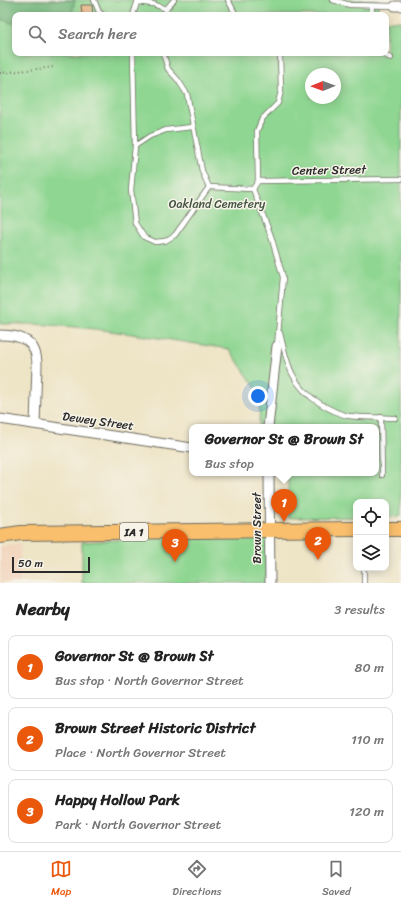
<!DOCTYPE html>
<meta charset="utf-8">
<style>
:root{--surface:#fff;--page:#f6f6f6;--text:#222;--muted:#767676;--line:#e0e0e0;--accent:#ea580c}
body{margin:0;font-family:Sriracha,sans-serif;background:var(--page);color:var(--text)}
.controls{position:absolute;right:12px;bottom:12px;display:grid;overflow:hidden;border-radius:8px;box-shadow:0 2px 10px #0003}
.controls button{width:36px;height:36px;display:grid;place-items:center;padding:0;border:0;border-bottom:1px solid var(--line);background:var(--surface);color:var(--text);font:20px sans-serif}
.compass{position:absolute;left:305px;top:68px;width:36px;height:36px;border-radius:50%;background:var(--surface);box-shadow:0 2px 10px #0003;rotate:269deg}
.scale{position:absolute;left:12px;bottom:10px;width:78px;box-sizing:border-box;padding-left:4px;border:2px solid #2b2b2b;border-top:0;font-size:11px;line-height:14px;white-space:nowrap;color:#2b2b2b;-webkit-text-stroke:3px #f7f3e8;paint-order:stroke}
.you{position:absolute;left:258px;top:396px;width:14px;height:14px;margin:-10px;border:3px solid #fff;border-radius:50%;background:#1a73e8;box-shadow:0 0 0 6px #1a73e833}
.badge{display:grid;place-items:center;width:26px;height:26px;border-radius:50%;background:var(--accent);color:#fff;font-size:13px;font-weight:700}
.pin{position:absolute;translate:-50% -33px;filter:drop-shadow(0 1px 2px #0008)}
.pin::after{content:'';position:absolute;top:21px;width:14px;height:12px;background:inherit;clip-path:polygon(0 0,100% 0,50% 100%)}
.popup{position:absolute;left:189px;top:424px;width:190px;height:52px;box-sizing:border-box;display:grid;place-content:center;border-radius:8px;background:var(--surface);filter:drop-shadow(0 1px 3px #0005);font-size:13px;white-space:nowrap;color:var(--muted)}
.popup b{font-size:15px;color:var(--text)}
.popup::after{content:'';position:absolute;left:50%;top:100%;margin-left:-8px;border:8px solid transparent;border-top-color:var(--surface)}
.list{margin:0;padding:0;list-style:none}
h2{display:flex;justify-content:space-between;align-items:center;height:52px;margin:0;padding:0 16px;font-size:17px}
h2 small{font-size:13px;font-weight:400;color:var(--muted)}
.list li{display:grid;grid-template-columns:26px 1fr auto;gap:12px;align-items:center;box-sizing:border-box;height:64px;margin:0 8px 8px;padding:0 8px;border:1px solid var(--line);border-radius:8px}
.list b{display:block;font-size:15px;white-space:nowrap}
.list p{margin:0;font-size:13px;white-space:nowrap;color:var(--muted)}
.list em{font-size:13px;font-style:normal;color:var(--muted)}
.icon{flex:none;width:22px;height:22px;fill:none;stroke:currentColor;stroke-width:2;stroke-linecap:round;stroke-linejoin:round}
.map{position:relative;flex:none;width:401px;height:583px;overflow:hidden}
.search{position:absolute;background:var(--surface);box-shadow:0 2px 10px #0003;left:12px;right:12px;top:12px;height:44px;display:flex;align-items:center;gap:10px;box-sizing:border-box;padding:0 14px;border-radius:8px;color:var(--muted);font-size:15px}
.sheet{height:268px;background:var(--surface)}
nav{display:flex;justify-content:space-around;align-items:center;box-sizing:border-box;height:56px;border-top:1px solid var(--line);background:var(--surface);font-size:11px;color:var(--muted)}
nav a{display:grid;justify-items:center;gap:2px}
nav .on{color:var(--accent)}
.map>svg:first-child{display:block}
.built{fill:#f2d5be}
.green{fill:#8ed691;stroke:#5c805e;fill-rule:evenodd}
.forest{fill:#72b77b;stroke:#4e7153}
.building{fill:#ecaa72}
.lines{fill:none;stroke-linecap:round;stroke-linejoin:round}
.lane-casing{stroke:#6f6c61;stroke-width:6}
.street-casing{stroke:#6f6c61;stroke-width:11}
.primary-casing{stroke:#6f6c61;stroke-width:16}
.path{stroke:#6f6c61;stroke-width:2;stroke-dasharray:1 3;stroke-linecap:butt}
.lane{stroke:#fff;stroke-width:4.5}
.street{stroke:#fff;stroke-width:9}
.primary{stroke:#f9bf6d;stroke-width:14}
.labels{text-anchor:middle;stroke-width:3;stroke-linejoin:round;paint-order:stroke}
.shield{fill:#f7f3e8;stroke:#686764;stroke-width:1}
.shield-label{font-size:11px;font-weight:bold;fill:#2b2b2b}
.street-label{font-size:12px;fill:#2b2b2b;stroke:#f7f3e8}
.park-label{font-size:12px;fill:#445644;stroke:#f7f3e8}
</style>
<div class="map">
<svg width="401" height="583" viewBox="0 0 401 583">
<rect width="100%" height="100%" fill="#f7f3e8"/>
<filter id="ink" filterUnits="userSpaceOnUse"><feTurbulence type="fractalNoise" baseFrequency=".025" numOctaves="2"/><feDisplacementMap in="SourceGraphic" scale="8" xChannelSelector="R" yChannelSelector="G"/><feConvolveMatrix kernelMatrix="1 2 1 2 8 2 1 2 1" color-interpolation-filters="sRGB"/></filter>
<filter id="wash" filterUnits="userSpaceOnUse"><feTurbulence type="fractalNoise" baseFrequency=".012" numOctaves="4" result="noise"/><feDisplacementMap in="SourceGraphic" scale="16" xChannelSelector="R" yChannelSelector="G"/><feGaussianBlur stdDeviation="0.9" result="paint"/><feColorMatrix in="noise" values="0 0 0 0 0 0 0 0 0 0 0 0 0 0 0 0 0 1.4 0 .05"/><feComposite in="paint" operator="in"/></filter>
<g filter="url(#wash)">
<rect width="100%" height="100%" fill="#eee4c6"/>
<!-- built -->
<path class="built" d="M20,543V583H0V547Z"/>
<!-- green -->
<g class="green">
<path d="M0,0H378V15H15V53H386V21H401V516L386,517V502H356V517L288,518V473H376V427H259L260,394L229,349C154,338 76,322 0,324ZM311,74H335V98H311Z"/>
<path d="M269,531L267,583H82V542Z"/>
</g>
<!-- forest -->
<path class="forest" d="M0,0H75L72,15H15V24L0,19Z"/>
<g id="blocks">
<!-- building -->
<path class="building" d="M81,5H92L93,15H82Z"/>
</g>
</g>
<g filter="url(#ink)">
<use href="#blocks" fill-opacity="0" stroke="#6f6c61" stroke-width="1"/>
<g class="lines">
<defs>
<g id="lane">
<path d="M94,0L99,12L103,15"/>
<path d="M228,0L236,15"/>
<path d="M333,0L350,5L395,6"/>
<path d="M137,2L153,4L166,9V15"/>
<path d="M371,6L373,15"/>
<path d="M166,9L174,0"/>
<path d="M133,15L138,0"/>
<path d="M133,53L135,146L131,190L135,223L144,237L155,242L165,241L175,235L209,187"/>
<path d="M163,53L168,69L178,80L187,94L202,171L209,187"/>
<path d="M385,53L386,56L391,58"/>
<path d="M135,146L150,136L166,130L192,127"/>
<path d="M258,181L401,179"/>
<path d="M209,187L253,189L271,236L283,277L277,346"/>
<path d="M253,189L258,181L257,131L262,119L278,103L281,91L280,53"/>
<path d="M280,333C287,364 292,387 321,404C329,409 339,414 349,416C364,418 380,417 395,418"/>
<path d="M381,417L382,475"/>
<path d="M364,568V583"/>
</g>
<g id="street">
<path d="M395,6H401"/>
<path d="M0,335C22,335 37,341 37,365L35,424"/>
<path d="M0,419L192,448"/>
<path d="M268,427L277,346"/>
<path d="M269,473L270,583"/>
</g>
<g id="primary">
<path d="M386,529H401"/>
<path d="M0,536L21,533L356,529"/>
</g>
</defs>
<!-- lane casing -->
<use href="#lane" class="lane-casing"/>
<!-- street casing -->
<use href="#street" class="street-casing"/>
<!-- primary casing -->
<use href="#primary" class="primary-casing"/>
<!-- path -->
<path class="path" d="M0,73L55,67"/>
<!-- lane -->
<use href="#lane" class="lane"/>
<!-- street -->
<use href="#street" class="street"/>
<!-- primary -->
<use href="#primary" class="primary"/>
</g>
</g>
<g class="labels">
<!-- shield labels -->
<rect class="shield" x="120" y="523" width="28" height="18" rx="3"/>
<g class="shield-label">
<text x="134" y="536">IA 1</text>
</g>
<!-- street labels -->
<g class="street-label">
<text transform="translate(329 170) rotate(-1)" y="4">Center Street</text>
<text transform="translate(98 421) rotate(8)" y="4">Dewey Street</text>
<text transform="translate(257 528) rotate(-90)" y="4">Brown Street</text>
</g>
<!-- park labels -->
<g class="park-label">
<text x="217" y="208">Oakland Cemetery</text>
</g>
</g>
</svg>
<div class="controls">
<button><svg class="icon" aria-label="locate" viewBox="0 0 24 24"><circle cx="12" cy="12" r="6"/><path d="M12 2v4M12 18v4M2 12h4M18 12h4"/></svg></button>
<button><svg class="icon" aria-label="layers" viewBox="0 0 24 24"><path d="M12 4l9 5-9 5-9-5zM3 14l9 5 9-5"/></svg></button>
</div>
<svg class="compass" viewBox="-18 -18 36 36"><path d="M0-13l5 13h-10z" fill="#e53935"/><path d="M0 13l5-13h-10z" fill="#767676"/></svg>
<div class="scale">50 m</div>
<div class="you"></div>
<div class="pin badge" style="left:284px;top:522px">1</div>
<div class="popup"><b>Governor St @ Brown St</b>Bus stop</div>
<div class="pin badge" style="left:318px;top:560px">2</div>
<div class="pin badge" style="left:175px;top:562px">3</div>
<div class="search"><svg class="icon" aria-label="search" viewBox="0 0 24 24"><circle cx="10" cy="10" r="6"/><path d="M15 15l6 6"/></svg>Search here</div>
</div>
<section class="sheet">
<h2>Nearby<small>3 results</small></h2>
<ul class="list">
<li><span class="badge">1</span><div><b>Governor St @ Brown St</b><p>Bus stop · North Governor Street</p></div><em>80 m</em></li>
<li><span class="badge">2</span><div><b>Brown Street Historic District</b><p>Place · North Governor Street</p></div><em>110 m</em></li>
<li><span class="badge">3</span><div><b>Happy Hollow Park</b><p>Park · North Governor Street</p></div><em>120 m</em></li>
</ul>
</section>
<nav>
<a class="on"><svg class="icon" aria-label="map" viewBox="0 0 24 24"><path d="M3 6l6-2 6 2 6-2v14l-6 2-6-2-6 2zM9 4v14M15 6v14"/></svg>Map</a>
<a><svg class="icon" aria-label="directions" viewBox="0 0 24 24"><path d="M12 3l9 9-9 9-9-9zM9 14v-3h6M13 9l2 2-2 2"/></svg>Directions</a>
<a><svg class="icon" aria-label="saved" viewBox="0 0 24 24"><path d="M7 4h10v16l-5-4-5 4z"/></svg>Saved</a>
</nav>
